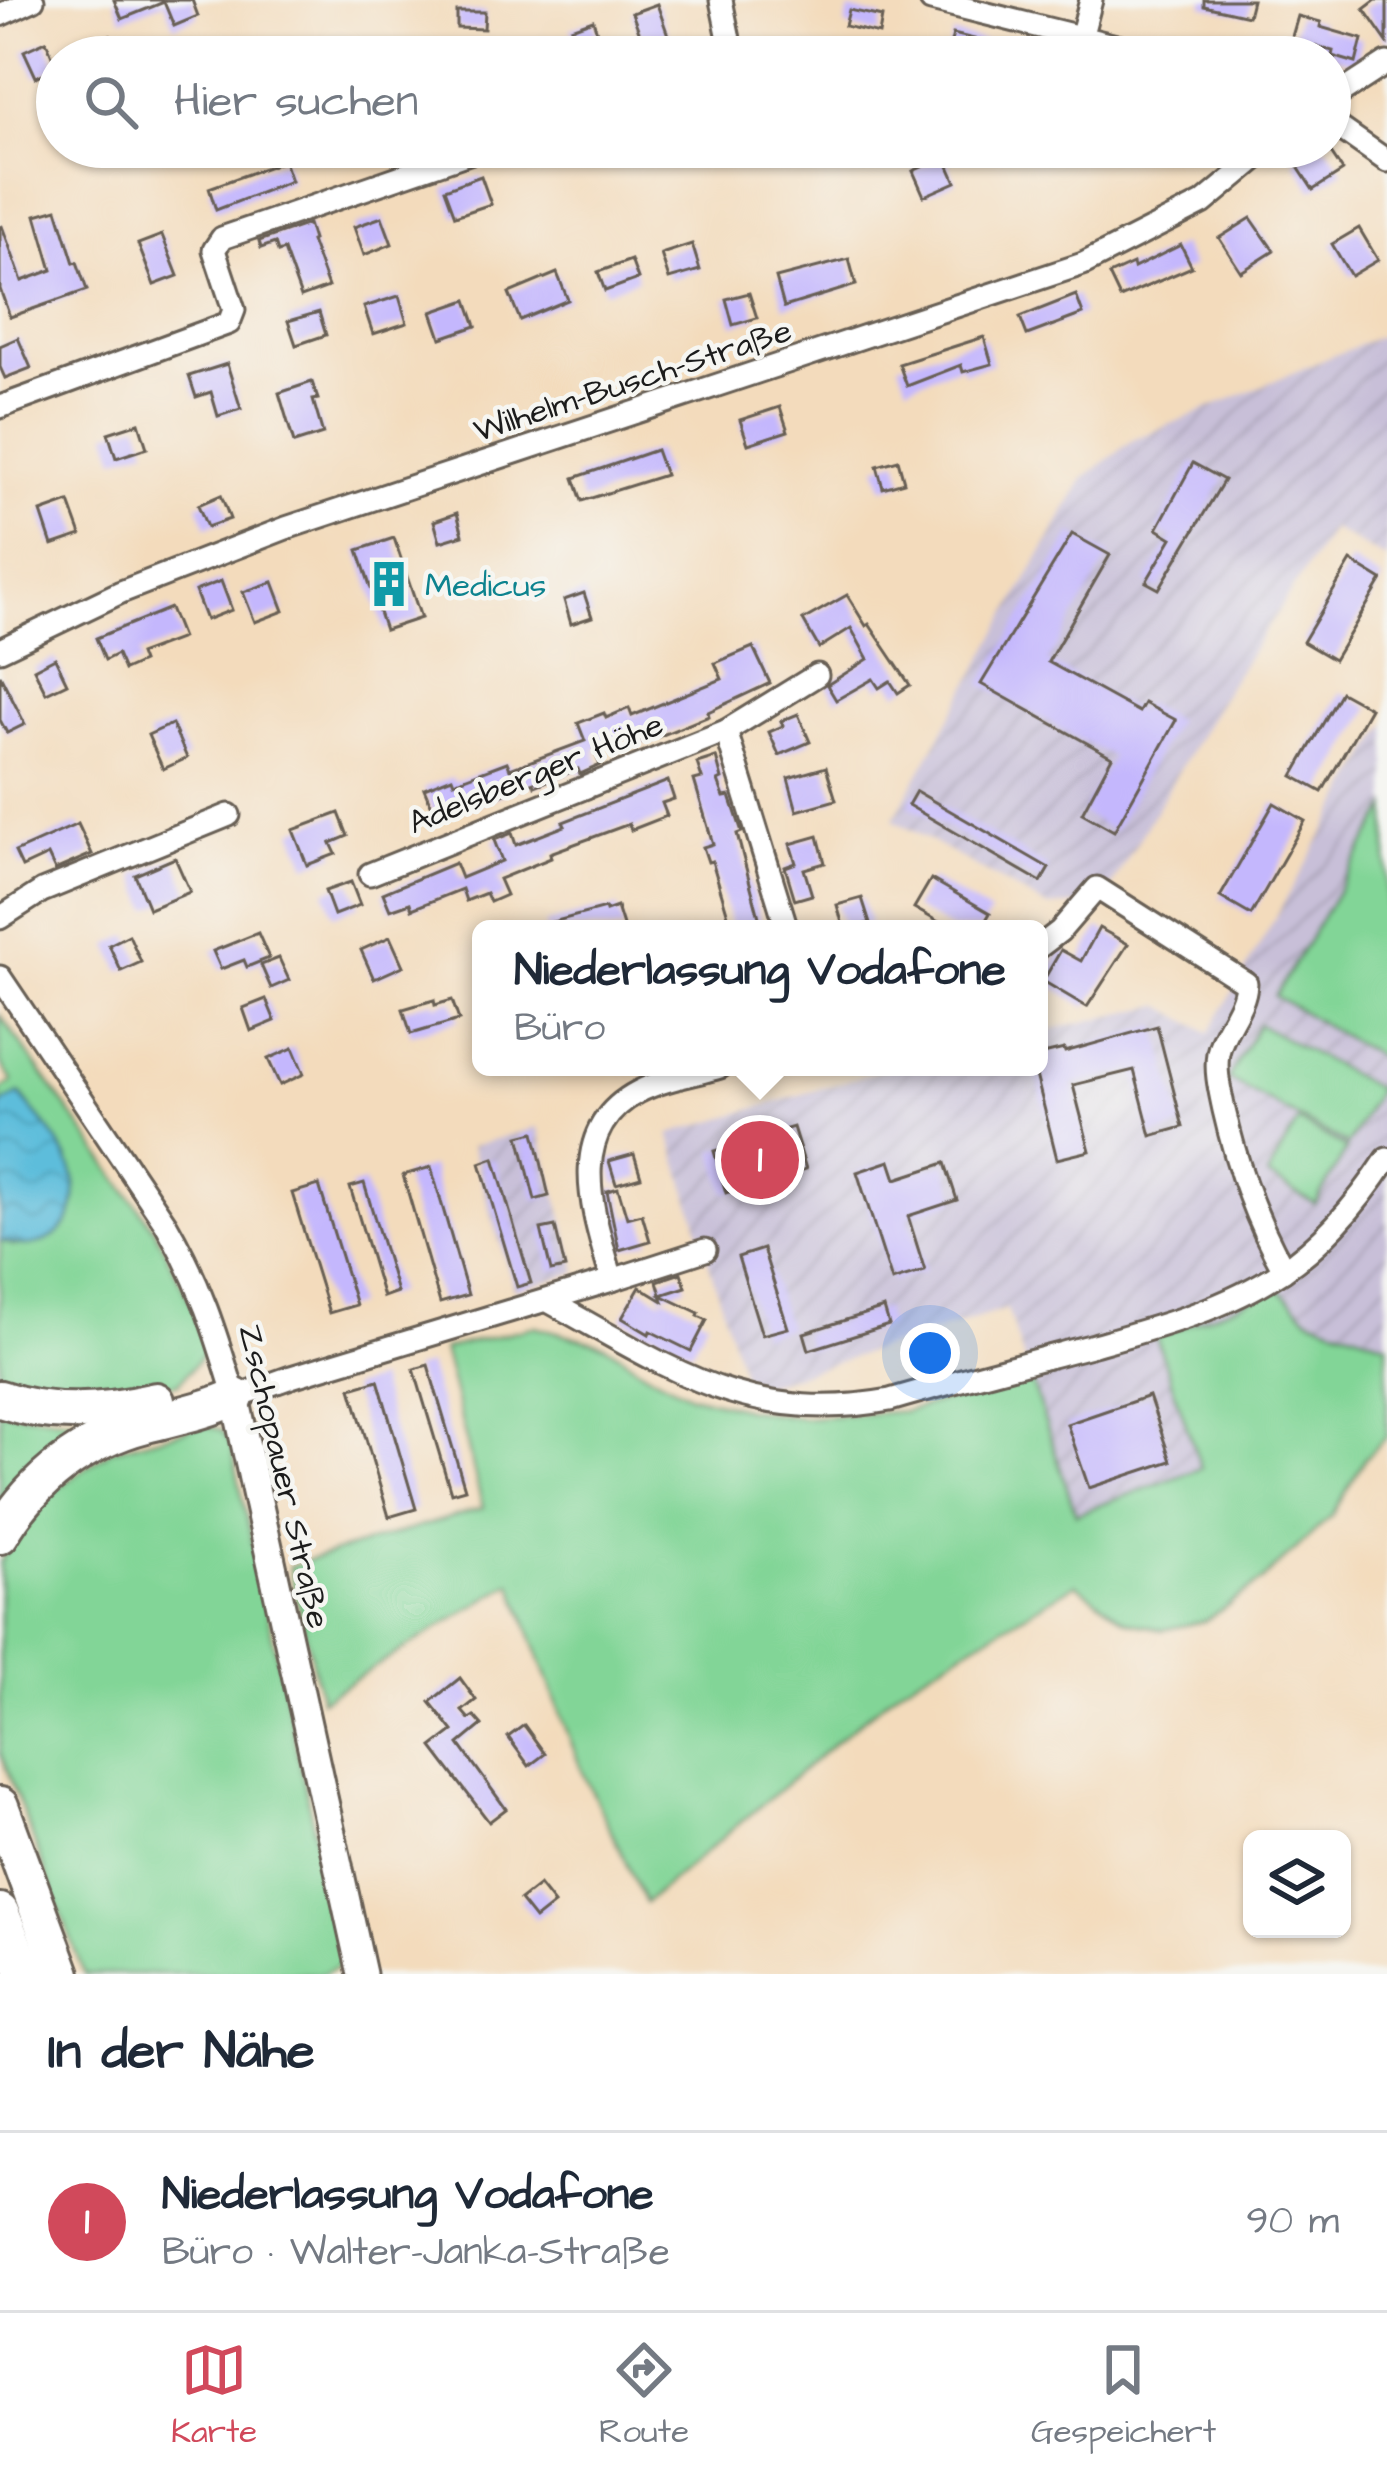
<!DOCTYPE html>
<html lang="de">
<meta charset="utf-8">
<style>
:root{--surface:#fff;--page:#f6f6f7;--text:#1f2937;--muted:#747a83;--line:#e0e1e3;--accent:#d1495b}
body{margin:0;font-family:"Architects Daughter",sans-serif;background:var(--page);color:var(--text)}
.controls{position:absolute;right:36px;bottom:36px;display:grid;overflow:hidden;border-radius:18px;box-shadow:0 3px 9px #0004}
.controls button{width:108px;height:108px;display:grid;place-items:center;padding:0;border:0;border-bottom:3px solid var(--line);background:var(--surface);color:var(--text);font:60px sans-serif}
.you{position:absolute;left:930px;top:1353px;width:42px;height:42px;margin:-30px;border:9px solid #fff;border-radius:50%;background:#1a73e8;box-shadow:0 0 0 18px #1a73e833}
.badge{display:grid;place-items:center;width:78px;height:78px;border-radius:50%;background:var(--accent);color:#fff;font-size:39px;font-weight:700}
.pin{position:absolute;translate:-50% -50%;border:6px solid #fff;box-shadow:0 3px 12px #0006}
.popup{position:absolute;left:472px;top:920px;width:576px;height:156px;box-sizing:border-box;display:grid;place-content:center;border-radius:18px;background:var(--surface);filter:drop-shadow(0 3px 9px #0005);font-size:39px;white-space:nowrap;color:var(--muted)}
.popup b{font-size:45px;color:var(--text)}
.popup::after{content:'';position:absolute;left:50%;top:100%;margin-left:-24px;border:24px solid transparent;border-top-color:var(--surface)}
.list{margin:0;padding:0;list-style:none}
h2{display:flex;justify-content:space-between;align-items:center;height:156px;margin:0;padding:0 48px;font-size:51px}
h2 small{font-size:39px;font-weight:400;color:var(--muted)}
.list li{display:grid;grid-template-columns:78px 1fr auto;gap:36px;align-items:center;box-sizing:border-box;height:180px;padding:0 48px;border-top:3px solid var(--line)}
.list b{display:block;font-size:45px;white-space:nowrap}
.list p{margin:0;font-size:39px;white-space:nowrap;color:var(--muted)}
.list em{font-size:39px;font-style:normal;color:var(--muted)}
.icon{flex:none;width:66px;height:66px;fill:none;stroke:currentColor;stroke-width:2;stroke-linecap:round;stroke-linejoin:round}
.map{position:relative;flex:none;width:1387px;height:1974px;overflow:hidden}
.search{position:absolute;background:var(--surface);box-shadow:0 3px 9px #0004;left:36px;right:36px;top:36px;height:132px;display:flex;align-items:center;gap:30px;box-sizing:border-box;padding:0 42px;border-radius:66px;color:var(--muted);font-size:45px}
.sheet{height:336px;background:var(--surface)}
nav{display:flex;justify-content:space-around;align-items:center;box-sizing:border-box;height:168px;border-top:3px solid var(--line);background:var(--surface);font-size:33px;color:var(--muted)}
nav a{display:grid;justify-items:center;gap:6px}
nav .on{color:var(--accent)}
.map>svg:first-child{display:block}
.industrial{fill:url(#industrial-furrows)}
.green{fill:#82d597;stroke:#4f785a;stroke-width:3}
.water{fill:url(#water-waves);stroke:#3c6c7c;stroke-width:3}
.building{fill:#c4b7fd}
.lines{fill:none;stroke-linecap:round;stroke-linejoin:round}
.street-casing{stroke:#675f54;stroke-width:27}
.secondary-casing{stroke:#675f54;stroke-width:33}
.highway-casing{stroke:#675f54;stroke-width:42}
.street{stroke:#fff;stroke-width:21}
.secondary{stroke:#fff;stroke-width:27}
.highway{stroke:#fff;stroke-width:36}
.labels{text-anchor:middle;stroke-width:9;stroke-linejoin:round;paint-order:stroke}
.street-label{font-size:33px;fill:#1c1c1c;stroke:#f6f6f2}
.culture-label{font-size:33px;fill:#0d838f;stroke:#f6f6f2;text-anchor:start}
</style>
<div class="map">
<svg width="1387" height="1974" viewBox="0 0 1387 1974">
<defs>
<pattern id="industrial-furrows" width="10" height="10" patternUnits="userSpaceOnUse" patternTransform="scale(3)"><rect width="10" height="10" fill="#c8bfd8"/><path d="M-1 1l2-2M0 10L10 0M9 11l2-2" fill="none" stroke="#aba4b9"/></pattern>
<pattern id="water-waves" width="16" height="10" patternUnits="userSpaceOnUse" patternTransform="scale(3)"><rect width="16" height="10" fill="#5dbddb"/><path d="M0 5q4-4 8 0t8 0" fill="none" stroke="#50a2bb"/></pattern>
</defs>
<rect width="100%" height="100%" fill="#f6f6f2"/>
<filter id="ink" filterUnits="userSpaceOnUse"><feTurbulence type="fractalNoise" baseFrequency=".00833" numOctaves="2"/><feDisplacementMap in="SourceGraphic" scale="24" xChannelSelector="R" yChannelSelector="G"/><feConvolveMatrix kernelMatrix="1 2 1 2 8 2 1 2 1" color-interpolation-filters="sRGB"/></filter>
<filter id="wash" filterUnits="userSpaceOnUse"><feTurbulence type="fractalNoise" baseFrequency=".004" numOctaves="4" result="noise"/><feDisplacementMap in="SourceGraphic" scale="48" xChannelSelector="R" yChannelSelector="G"/><feGaussianBlur stdDeviation="2.7" result="paint"/><feColorMatrix in="noise" values="0 0 0 0 0 0 0 0 0 0 0 0 0 0 0 0 0 1.4 0 .05"/><feComposite in="paint" operator="in"/></filter>
<g filter="url(#wash)">
<rect width="100%" height="100%" fill="#f3dbbc"/>
<!-- industrial -->
<g class="industrial">
<path d="M1387,333V559L1332,529L1226,690L1101,904L1047,907L893,820L1084,478L1133,440Z"/>
<path d="M1387,723V1343L1310,1318L1278,1288L1156,1338L1201,1468L1075,1514L1007,1309L747,1390L670,1134L892,1067H1039V1032L1161,1005L1209,1033Z"/>
<path d="M538,1127L578,1272L514,1290L471,1146Z"/>
</g>
<!-- green -->
<g class="green">
<path d="M1387,808V1062L1275,996Z"/>
<path d="M0,1015L154,1229L191,1303L206,1351L179,1383L113,1398L0,1387V1240L15,1246L75,1184C66,1149 42,1123 20,1094L0,1105V1090L13,1082L0,1063Z"/>
<path d="M1258,1024L1378,1089L1348,1145L1228,1079Z"/>
<path d="M1298,1121L1347,1149L1315,1204L1267,1176Z"/>
<path d="M1278,1288L1310,1318L1387,1343V1436L1366,1457L1332,1515L1261,1582L1205,1621L1162,1630L1125,1620L1076,1584L901,1687L645,1903L580,1766L512,1583L321,1700L289,1566L483,1508L443,1349L535,1326L605,1345L645,1372L691,1395L746,1409L803,1418L907,1411L1030,1377L1076,1514L1201,1468L1156,1337Z"/>
<path d="M0,1411L104,1423L0,1514Z"/>
<path d="M205,1425L221,1430L231,1444L343,1964L322,1974H84L0,1752V1563L15,1535L47,1496L111,1450Z"/>
</g>
<!-- water -->
<path class="water" d="M19,1094C37,1116 60,1139 70,1165C90,1216 52,1260 0,1240V1105Z"/>
<g id="blocks">
<!-- building -->
<g class="building">
<path d="M114,0H192L198,16L174,26L164,2L122,19Z"/>
<path d="M1204,0H1252L1248,16L1204,6Z"/>
<path d="M1376,0H1387V42L1364,9Z"/>
<path d="M657,4L669,38L645,47L632,13Z"/>
<path d="M849,10L882,17L879,34L845,26Z"/>
<path d="M457,12H485L484,29L457,28Z"/>
<path d="M1298,16L1321,22L1320,27L1362,39L1356,63L1332,56L1333,51L1291,40Z"/>
<path d="M593,20L604,53L580,57L571,28Z"/>
<path d="M953,34L987,42L983,57H947Z"/>
<path d="M110,35L120,57H64Z"/>
<path d="M46,41L57,68L36,77L24,51Z"/>
<path d="M1317,147H1327L1343,171L1313,190L1294,161Z"/>
<path d="M945,157L956,182L924,196L913,171Z"/>
<path d="M284,161L291,181L216,210L209,188Z"/>
<path d="M481,176L491,204L455,216L445,189Z"/>
<path d="M57,209L74,263L77,262L87,290L10,317L0,289V227L2,226L22,281L52,270L36,215Z"/>
<path d="M382,217L392,244L364,255L354,227Z"/>
<path d="M1251,218L1274,251L1241,272L1219,238Z"/>
<path d="M308,224L313,240L311,241L328,287L301,297L284,250L278,252L275,243L261,248L259,241Z"/>
<path d="M1359,228L1378,260L1351,276L1332,244Z"/>
<path d="M162,235L178,276L154,285L138,244Z"/>
<path d="M692,244L700,270L669,279L661,254Z"/>
<path d="M1181,245L1192,267L1120,298L1109,275L1133,264L1134,268Z"/>
<path d="M849,259L856,285L784,307L776,278Z"/>
<path d="M631,260L638,279L605,291L598,272Z"/>
<path d="M557,273L568,300L520,320L509,293Z"/>
<path d="M749,293L757,318L733,325L726,299Z"/>
<path d="M1076,295L1083,314L1027,335L1020,317Z"/>
<path d="M399,296L407,323L373,334L364,307Z"/>
<path d="M467,300L476,326L441,338L432,312Z"/>
<path d="M319,312L326,335L296,345L288,321Z"/>
<path d="M984,337L992,364L963,372L961,365L907,386L899,364Z"/>
<path d="M18,338L31,368L5,378L0,367V346Z"/>
<path d="M227,364L241,409L218,416L211,392L196,397L189,376Z"/>
<path d="M312,382L318,399L313,400L323,434L294,443L279,393Z"/>
<path d="M780,407L788,431L748,444L740,420Z"/>
<path d="M139,423L147,448L116,458L108,433Z"/>
<path d="M656,450L665,475L582,501L574,478Z"/>
<path d="M898,460L904,482L883,488L877,466Z"/>
<path d="M1193,463L1224,480L1159,589L1146,582L1172,538L1157,529Z"/>
<path d="M221,495L230,519L207,527L198,505Z"/>
<path d="M69,502L81,535L52,545L41,512Z"/>
<path d="M457,513L463,535L440,542L434,521Z"/>
<path d="M1072,534L1110,555L1048,662L1139,712L1144,703L1176,720L1114,831L1082,813L1112,757L981,684Z"/>
<path d="M394,538L421,618L385,630L358,550Z"/>
<path d="M1351,561L1382,580L1334,660L1303,642Z"/>
<path d="M221,581L232,610L206,620L195,591Z"/>
<path d="M273,582L284,611L255,622L243,592Z"/>
<path d="M584,593L592,617L571,624L564,600Z"/>
<path d="M847,595L866,626L869,624L910,685L898,693L890,681L879,688L873,679L836,700L827,685L868,659L851,628L819,648L803,620Z"/>
<path d="M170,608L182,638L139,654L142,662L124,670L117,654L105,660L96,638Z"/>
<path d="M753,647L770,683L708,712L709,716L643,743L639,731L594,750L600,765L580,774L578,769L535,786L534,782L437,819L424,788L452,777L454,782L507,762L510,769L585,741L578,723L604,713L606,718L629,708L632,716L722,679L715,663Z"/>
<path d="M55,658L67,683L46,693L34,669Z"/>
<path d="M0,675L25,724L7,733L0,720Z"/>
<path d="M1341,692L1370,708L1322,792L1293,776Z"/>
<path d="M798,714L810,742L779,755L769,732L783,726L781,721Z"/>
<path d="M172,724L187,758L163,769L148,735Z"/>
<path d="M716,757L722,779L718,781L724,797L730,796L742,832L737,834L760,921L732,929L712,861L708,862L703,847L713,844L694,780L702,778L697,763Z"/>
<path d="M826,767L836,800L797,811L788,778Z"/>
<path d="M668,781L674,799L662,803L667,816L631,830L629,824L550,853L551,858L499,879L506,895L490,902L486,893L466,901L462,889L412,909L410,903L390,910L383,893L455,863L461,878L502,861L494,840L512,833L516,845L565,826L563,822Z"/>
<path d="M916,791L1049,868L1041,882L908,805Z"/>
<path d="M1274,803L1305,821L1251,915L1220,897Z"/>
<path d="M339,813L348,836L331,843L336,854L307,865L293,830Z"/>
<path d="M78,824L92,854L55,870L48,855L22,867L15,852Z"/>
<path d="M818,836L825,863L804,869L812,895L795,900L785,867L796,863L790,844Z"/>
<path d="M175,858L190,892L149,909L135,875Z"/>
<path d="M931,879L990,913L981,929H951L914,908Z"/>
<path d="M351,882L360,905L334,915L325,891Z"/>
<path d="M862,898L870,923L844,929L837,905Z"/>
<path d="M617,907L624,929H546L545,924L605,908L606,911Z"/>
<path d="M1099,928L1128,944L1087,1007L1043,981L1061,950L1081,961Z"/>
<path d="M258,933L269,958L247,967L244,960L221,969L213,951Z"/>
<path d="M129,935L141,962L121,971L109,945Z"/>
<path d="M390,937L403,966L374,979L361,950Z"/>
<path d="M279,958L289,980L271,988L261,965Z"/>
<path d="M266,999L275,1021L251,1031L243,1008Z"/>
<path d="M434,1000L435,1005L452,1000L459,1020L411,1034L403,1009Z"/>
<path d="M1157,1026L1183,1127L1151,1136L1134,1070L1073,1085L1090,1151L1057,1159L1034,1067H1039V1055L1064,1049L1065,1052Z"/>
<path d="M293,1048L304,1074L280,1085L268,1059Z"/>
<path d="M793,1127L806,1169L726,1193L714,1151Z"/>
<path d="M534,1132L549,1196L535,1200L519,1136Z"/>
<path d="M634,1154L641,1177L616,1184L609,1161Z"/>
<path d="M494,1158L531,1283L517,1287L480,1163Z"/>
<path d="M890,1161L896,1179L945,1163L957,1200L908,1216L925,1271L892,1281L857,1172Z"/>
<path d="M431,1167L468,1295L440,1303L403,1175Z"/>
<path d="M364,1183L397,1292L383,1297L350,1187Z"/>
<path d="M319,1185L356,1305L329,1313L292,1193Z"/>
<path d="M618,1188L627,1218L642,1214L650,1241L619,1250L607,1191Z"/>
<path d="M555,1226L565,1268L551,1271L541,1229Z"/>
<path d="M763,1249L788,1328L762,1335L738,1257Z"/>
<path d="M681,1273L686,1287L661,1295L699,1313L698,1316L707,1320L691,1351L650,1331L649,1334L622,1318L640,1287L663,1301L657,1281Z"/>
<path d="M884,1308L889,1325L809,1350L804,1333Z"/>
<path d="M428,1365L465,1489L451,1493L414,1369Z"/>
<path d="M378,1380L416,1509L389,1517L351,1388Z"/>
<path d="M1149,1396L1171,1461L1089,1488L1067,1424Z"/>
<path d="M460,1678L476,1700L462,1711L469,1719L474,1716L482,1725L459,1744L506,1809L489,1822L432,1747L453,1731L430,1702Z"/>
<path d="M524,1725L545,1754L529,1766L508,1737Z"/>
<path d="M539,1885L554,1904L535,1919L520,1900Z"/>
</g>
</g>
</g>
<g filter="url(#ink)">
<use href="#blocks" fill-opacity="0" stroke="#675f54" stroke-width="3"/>
<g class="lines">
<defs>
<g id="street">
<path d="M721,0L730,44L728,57"/>
<path d="M931,0L1161,57"/>
<path d="M0,15L33,0"/>
<path d="M1081,38L1091,0"/>
<path d="M1330,100L1387,63"/>
<path d="M1330,121L1387,161"/>
<path d="M0,407L229,323L234,310L214,250L222,238L486,147"/>
<path d="M0,650L121,592L286,528L1083,264L1203,203L1270,147"/>
<path d="M726,731L787,929"/>
<path d="M370,874L726,731L817,675"/>
<path d="M0,918L42,891L229,815"/>
<path d="M1039,947L1060,931L1097,888L1246,983C1245,1009 1223,1028 1218,1053C1215,1072 1220,1091 1224,1110C1237,1167 1255,1219 1284,1270"/>
<path d="M0,977L166,1224C201,1285 215,1331 235,1397L291,1377L612,1280C595,1218 562,1132 638,1092C663,1079 693,1075 720,1067"/>
<path d="M612,1280L705,1250"/>
<path d="M548,1301C668,1366 745,1426 890,1400C958,1380 1026,1363 1094,1345C1158,1327 1225,1309 1281,1272C1323,1244 1360,1200 1387,1159"/>
</g>
<path id="secondary" d="M235,1397L362,1974"/>
<g id="highway">
<path d="M0,1399C52,1417 103,1413 156,1401"/>
<path d="M0,1535C32,1480 84,1440 146,1424C177,1416 205,1411 235,1397"/>
<path d="M0,1806L62,1974"/>
<path d="M0,1912L25,1974"/>
</g>
</defs>
<!-- street casing -->
<use href="#street" class="street-casing"/>
<!-- secondary casing -->
<use href="#secondary" class="secondary-casing"/>
<!-- highway casing -->
<use href="#highway" class="highway-casing"/>
<!-- street -->
<use href="#street" class="street"/>
<!-- secondary -->
<use href="#secondary" class="secondary"/>
<!-- highway -->
<use href="#highway" class="highway"/>
</g>
</g>
<!-- icons -->
<defs>
<symbol id="building-bare" viewBox="-9 -9 18 18"><path d="M-4-6H4V6H1V3H-1V6H-4ZM-2.5-4.3h1.7v1.8h-1.7ZM.8-4.3h1.7v1.8H.8ZM-2.5-1h1.7V.8h-1.7ZM.8-1h1.7V.8H.8Z" fill="#0f9aa8" stroke="#f6f6f2" stroke-width="2.5" paint-order="stroke"/></symbol>
</defs>
<g fill-rule="evenodd">
<use href="#building-bare" x="356" y="551" width="66" height="66"/>
</g>
<g class="labels">
<!-- street labels -->
<g class="street-label">
<text transform="translate(632 379) rotate(-18)" y="12">Wilhelm-Busch-Straße</text>
<text transform="translate(535 772) rotate(-22)" y="12">Adelsberger Höhe</text>
<text transform="translate(286 1476) rotate(77)" y="12">Zschopauer Straße</text>
</g>
<!-- culture labels -->
<g class="culture-label">
<text x="425" y="596">Medicus</text>
</g>
</g>
</svg>
<div class="controls">
<button><svg class="icon" aria-label="layers" viewBox="0 0 24 24"><path d="M12 4l9 5-9 5-9-5zM3 14l9 5 9-5"/></svg></button>
</div>
<div class="you"></div>
<div class="pin badge" style="left:760px;top:1160px">1</div>
<div class="popup"><b>Niederlassung Vodafone</b>Büro</div>
<div class="search"><svg class="icon" aria-label="search" viewBox="0 0 24 24"><circle cx="10" cy="10" r="6"/><path d="M15 15l6 6"/></svg>Hier suchen</div>
</div>
<section class="sheet">
<h2>In der Nähe<small></small></h2>
<ul class="list">
<li><span class="badge">1</span><div><b>Niederlassung Vodafone</b><p>Büro · Walter-Janka-Straße</p></div><em>90 m</em></li>
</ul>
</section>
<nav>
<a class="on"><svg class="icon" aria-label="map" viewBox="0 0 24 24"><path d="M3 6l6-2 6 2 6-2v14l-6 2-6-2-6 2zM9 4v14M15 6v14"/></svg>Karte</a>
<a><svg class="icon" aria-label="directions" viewBox="0 0 24 24"><path d="M12 3l9 9-9 9-9-9zM9 14v-3h6M13 9l2 2-2 2"/></svg>Route</a>
<a><svg class="icon" aria-label="saved" viewBox="0 0 24 24"><path d="M7 4h10v16l-5-4-5 4z"/></svg>Gespeichert</a>
</nav>
